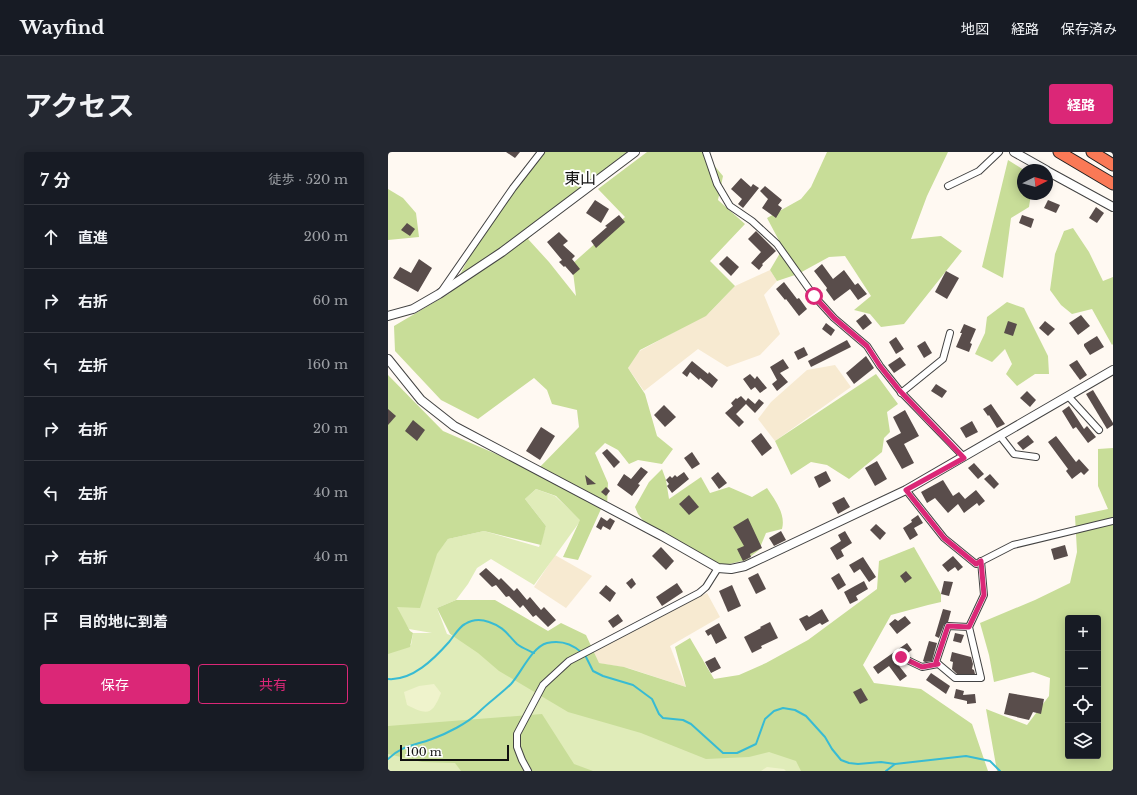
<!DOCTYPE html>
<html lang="ja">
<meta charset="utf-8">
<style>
:root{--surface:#171b24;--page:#242831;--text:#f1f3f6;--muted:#9ea1a6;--line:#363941;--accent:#db2777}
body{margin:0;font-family:"Libre Baskerville","Noto Sans JP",serif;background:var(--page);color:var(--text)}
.controls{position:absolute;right:12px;bottom:12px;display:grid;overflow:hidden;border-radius:4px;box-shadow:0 2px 10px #0003}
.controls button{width:36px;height:36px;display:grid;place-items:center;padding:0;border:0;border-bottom:1px solid var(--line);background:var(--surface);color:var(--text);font:20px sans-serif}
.compass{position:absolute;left:629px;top:12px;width:36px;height:36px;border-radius:50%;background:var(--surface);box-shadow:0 2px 10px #0003;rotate:84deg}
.scale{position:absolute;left:12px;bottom:10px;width:109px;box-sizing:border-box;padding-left:4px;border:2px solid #101010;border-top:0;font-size:11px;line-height:14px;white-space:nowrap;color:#101010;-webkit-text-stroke:3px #fff;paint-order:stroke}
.stop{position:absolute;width:12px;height:12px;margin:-9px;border:3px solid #db2777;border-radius:50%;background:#fff}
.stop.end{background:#db2777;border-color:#fff;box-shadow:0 1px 4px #0008}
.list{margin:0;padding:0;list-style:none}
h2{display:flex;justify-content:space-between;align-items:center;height:52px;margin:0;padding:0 16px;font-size:17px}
h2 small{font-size:13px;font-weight:400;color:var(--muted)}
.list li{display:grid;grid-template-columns:26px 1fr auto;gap:12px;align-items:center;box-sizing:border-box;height:64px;padding:0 16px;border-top:1px solid var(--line)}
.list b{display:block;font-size:15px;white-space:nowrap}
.list em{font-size:13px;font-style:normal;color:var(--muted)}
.actions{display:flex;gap:8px;padding:12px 16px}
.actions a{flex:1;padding:9px 0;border:1px solid var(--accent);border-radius:4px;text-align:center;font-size:14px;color:var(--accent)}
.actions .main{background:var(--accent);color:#fff}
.icon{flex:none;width:22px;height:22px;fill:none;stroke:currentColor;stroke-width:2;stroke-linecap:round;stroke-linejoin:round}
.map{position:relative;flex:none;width:725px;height:619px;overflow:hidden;border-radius:4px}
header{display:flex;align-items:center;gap:24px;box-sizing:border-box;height:56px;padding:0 20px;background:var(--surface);border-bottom:1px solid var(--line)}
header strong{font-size:19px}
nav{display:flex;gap:22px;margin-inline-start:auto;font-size:14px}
.intro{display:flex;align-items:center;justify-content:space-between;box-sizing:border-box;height:96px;padding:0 24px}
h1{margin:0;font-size:28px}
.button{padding:10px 18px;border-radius:4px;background:var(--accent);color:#fff;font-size:14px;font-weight:700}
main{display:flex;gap:24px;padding:0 24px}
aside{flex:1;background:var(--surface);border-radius:4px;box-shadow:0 2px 10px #0003}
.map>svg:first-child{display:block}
.farmland{fill:#f7ead1}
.green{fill:#e0ecb9}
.forest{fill:#c8dd98;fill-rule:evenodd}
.pitch{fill:#eff3cc}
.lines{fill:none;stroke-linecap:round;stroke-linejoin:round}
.stream{stroke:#38bbd3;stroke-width:2}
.building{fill:#594d4b}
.minor-casing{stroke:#434343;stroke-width:8}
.tertiary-casing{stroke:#434343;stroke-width:10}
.motorway-casing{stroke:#212121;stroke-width:13}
.minor{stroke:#fff;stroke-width:6}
.tertiary{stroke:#fff;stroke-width:8}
.motorway{stroke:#fa7956;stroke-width:11}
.route{stroke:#db2777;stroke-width:5}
.labels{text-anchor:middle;stroke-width:4;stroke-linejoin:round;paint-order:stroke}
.quarter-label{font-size:16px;fill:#101010;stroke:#fff}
</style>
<header>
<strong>Wayfind</strong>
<nav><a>地図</a><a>経路</a><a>保存済み</a></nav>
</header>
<div class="intro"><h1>アクセス</h1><a class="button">経路</a></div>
<main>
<aside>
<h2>7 分<small>徒歩 · 520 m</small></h2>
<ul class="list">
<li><svg class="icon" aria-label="ahead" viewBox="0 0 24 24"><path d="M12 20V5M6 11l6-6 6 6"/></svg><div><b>直進</b></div><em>200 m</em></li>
<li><svg class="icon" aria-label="right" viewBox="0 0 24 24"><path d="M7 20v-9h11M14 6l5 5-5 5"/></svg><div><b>右折</b></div><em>60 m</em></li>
<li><svg class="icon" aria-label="left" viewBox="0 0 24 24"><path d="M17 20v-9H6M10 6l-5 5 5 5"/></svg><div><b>左折</b></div><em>160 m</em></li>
<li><svg class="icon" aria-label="right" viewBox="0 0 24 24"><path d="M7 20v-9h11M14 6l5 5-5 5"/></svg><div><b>右折</b></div><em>20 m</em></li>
<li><svg class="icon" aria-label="left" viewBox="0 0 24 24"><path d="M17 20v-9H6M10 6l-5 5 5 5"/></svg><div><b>左折</b></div><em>40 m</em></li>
<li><svg class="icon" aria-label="right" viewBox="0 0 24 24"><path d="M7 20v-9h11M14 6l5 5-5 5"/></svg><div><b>右折</b></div><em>40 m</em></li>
<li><svg class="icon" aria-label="arrive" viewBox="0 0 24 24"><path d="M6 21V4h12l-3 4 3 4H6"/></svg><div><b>目的地に到着</b></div></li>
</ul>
<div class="actions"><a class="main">保存</a><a>共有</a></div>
</aside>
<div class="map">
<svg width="725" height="619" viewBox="0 0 725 619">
<rect width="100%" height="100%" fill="#fff9f2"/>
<!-- farmland -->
<g class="farmland">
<path d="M382,118L389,129L376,143L392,182L372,203L339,215L310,197L256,239L240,216L248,201L321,161L347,134Z"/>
<path d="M447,213L463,235L387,289L370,267L383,250L419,218Z"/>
<path d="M167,403L204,424L178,456L146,435Z"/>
<path d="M319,441L332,465L282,494L298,535L240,516L210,511L205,497Z"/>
</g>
<!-- green -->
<path class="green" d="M148,337L167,344L193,368L146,433L103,407L89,416L80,432L68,448L49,456L59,482L460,619H0V501L23,493L25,481H44L21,477L7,456L60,387L96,379L151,395L158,374L137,347Z"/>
<!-- forest -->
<g class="forest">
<path d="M153,0H247L176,53L140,87L161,110L188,144L184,112L237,65L210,37L259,0H315L335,24L330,48L357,72L322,109L347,134L318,164L252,198L240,216L257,242L269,284L285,297L274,312L250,308L241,312L230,298L217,291L207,301L220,331L219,355L179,334L213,357L190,408L175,405L192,368L168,344L148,337L137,347L158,374L153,393L96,379L60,387L49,402L32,456L9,455L22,479L25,481L22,495L0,502V223L55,279L168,328L149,318L191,275L189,258L164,252L159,238L146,226L90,267L53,248L7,199L6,174L62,141L98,74Z"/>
<path d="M439,0H560L539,44L523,87L553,84L574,99L516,172L493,175L482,162L466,158L483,144L457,104L441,105L410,122L389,129L382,118L395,96L379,66L413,47L423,35Z"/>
<path d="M620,8L636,18L635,42H643L641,55L623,66L615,126L594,115Z"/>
<path d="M0,37L15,46L28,61L31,85L0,88Z"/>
<path d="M685,76L701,100L715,129L725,125V192L724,193L704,157L684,162L673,153L662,138L667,102L676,79Z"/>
<path d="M619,150L636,156L660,204L661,222H647L629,234L618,222L624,212L617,197L604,210L587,202L597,181L599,165Z"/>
<path d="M488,222L510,252L499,260L502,280L496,286L494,300L461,327L439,313L423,310L403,323L387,289Z"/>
<path d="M725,296V619H609L598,557L639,573L661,544L662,526L645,520L606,530L601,503L592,471L647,448L682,431L689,400L687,364L720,357L710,334V297ZM680,466H710V604H680Z"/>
<path d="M274,317L278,328L281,347L313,325L322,341L341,335L364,345L379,336C387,348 398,362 394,377L378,381L371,398L358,408L337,413L316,409L260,375L250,362L247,355L261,330Z"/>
<path d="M526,395L553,442V450L540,453L503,463L475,513L486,531L533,537L584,572L600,619H413L408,609L381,600L361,605L318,607L253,581L180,560L111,519L90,501L62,482L49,456L68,448H107L160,479L173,471L198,483L211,511L236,515L298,535L287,495L302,486L326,527L351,523L378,511L420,488L489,437L491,409Z"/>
<path d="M154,562L186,612L205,619H73L67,611L34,610L0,602V574Z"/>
</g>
<!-- pitch -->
<g class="pitch">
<path d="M46,532L53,541C44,564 39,563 19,553L16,540L31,534Z"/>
<path d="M379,615L396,617L398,619H373Z"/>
</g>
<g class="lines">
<!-- stream -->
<g class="stream">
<path d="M197,503L205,519L215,524L245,533L264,547L271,562L275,566L295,568L303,572L335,601H349L368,592L377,567L386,559L395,556L407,558L418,564L437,585L444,597L453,608L461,611L470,612L493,610L507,612L578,604L602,609L612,619"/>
<path d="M0,527C24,529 46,507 61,490C66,484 71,475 77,472C85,467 93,467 101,470C116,475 119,482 129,492C134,496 140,498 146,501"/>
<path d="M0,607C15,593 25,594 44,587C58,582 80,571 91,560C101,550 113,542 123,532C133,521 144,495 159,491C172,488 184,492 193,500"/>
<path d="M498,619L507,612"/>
</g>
</g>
<!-- building -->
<g class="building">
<path d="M118,0H132L127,6Z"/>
<path d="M353,26L363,35L365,32L371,36L355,56L350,52L354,47L343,37Z"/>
<path d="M377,34L394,48L390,53L394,56L388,66L374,56L380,47L372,39Z"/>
<path d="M207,48L221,57L213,71L198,61Z"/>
<path d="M660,48L672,53L668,61L656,56Z"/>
<path d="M708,55L716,61L709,71L701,66Z"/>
<path d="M231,63L237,70L208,96L203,89L219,75L217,74Z"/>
<path d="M634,63L646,67L643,76L631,71Z"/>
<path d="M19,71L27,77L22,84L13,78Z"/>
<path d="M368,79L388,99L374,112L375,113L371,118L363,111L373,100L360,87Z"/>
<path d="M171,80L180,89L175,93L187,104L184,107L192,117L185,123L177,114L176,115L171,110L174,108L159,90Z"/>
<path d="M339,104L351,115L343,124L331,112Z"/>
<path d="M31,107L44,116L30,140L5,126L12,115L23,121Z"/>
<path d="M434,112L445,127L456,118L467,133L470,131L479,142L470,148L462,137L446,149L438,138L439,136L426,119Z"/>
<path d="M558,119L571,126L559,147L547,140Z"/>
<path d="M396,130L409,147L411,146L419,157L411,164L398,147L397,148L388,137Z"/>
<path d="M477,162L484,171L475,178L468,169Z"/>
<path d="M693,163L702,174L690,183L681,171Z"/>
<path d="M620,169L629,172L625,184L616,181Z"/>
<path d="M657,169L667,177L660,184L651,176Z"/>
<path d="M438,171L447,178L443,184L434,177Z"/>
<path d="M576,172L588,177L582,191L584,192L581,200L568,195L574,181H572Z"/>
<path d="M709,184L716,195L702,203L696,194V192Z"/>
<path d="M508,185L516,197L508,202L501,190Z"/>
<path d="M459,188L463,195L423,215L420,209Z"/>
<path d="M537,189L544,201L536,206L529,194Z"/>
<path d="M416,195L420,203L410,208L406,200Z"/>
<path d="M478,204L486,216L466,232L458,221Z"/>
<path d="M512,205L518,213L506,221L500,213Z"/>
<path d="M395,207L401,216L392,221L400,230L389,239L384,232L389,228L382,215Z"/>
<path d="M689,208L699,223L692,228L681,213Z"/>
<path d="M304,209L320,222L321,220L330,228L324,236L312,226L311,228L302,220L299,225L294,221Z"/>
<path d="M362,222L367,227L369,224L379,236L372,241L367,235L363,238L355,227Z"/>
<path d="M548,232L559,239L554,246L543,239Z"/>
<path d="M705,238L725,271V273L719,277L698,242Z"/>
<path d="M639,239L648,248L642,255L632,246Z"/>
<path d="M353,244L358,249L360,246L367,252L371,247L376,251L367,261L358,252L348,262L356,270L351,275L337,261L345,254L343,251L348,246L349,247Z"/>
<path d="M603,252L617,272L609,276L601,263L600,264L595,257Z"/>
<path d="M276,253L288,265L277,275L266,263Z"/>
<path d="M681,254L696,277L699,274L708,285L700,291L688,275L685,277L674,259Z"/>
<path d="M0,257L8,264L0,273Z"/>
<path d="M517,258L531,284L516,292L526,311L514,317L498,289L513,281L505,265Z"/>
<path d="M25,268L37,278L29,289L17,279Z"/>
<path d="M584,269L590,280L578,286L572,276Z"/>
<path d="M153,275L167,284L152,308L138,299Z"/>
<path d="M373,281L384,296L374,304L363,289Z"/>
<path d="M640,283L646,290L635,298L629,291Z"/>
<path d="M668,284L688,310L691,307L701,318L696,323L693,320L684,327L678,319L680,317L660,290Z"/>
<path d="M219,297L232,310L226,316L214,301Z"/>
<path d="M304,300L312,312L304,317L296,306Z"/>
<path d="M489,309L499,327L487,334L477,316Z"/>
<path d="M586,311L596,322L590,327L580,316Z"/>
<path d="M253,315L260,320L250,332L252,333L244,344L229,333L236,322L243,327Z"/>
<path d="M438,319L443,329L431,336L426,325Z"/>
<path d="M296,320L301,327L284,341L279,334L281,332L278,328L282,324L284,326L287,323L289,325Z"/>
<path d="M330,320L339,331L331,337L323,326Z"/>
<path d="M602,322L611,332L606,337L596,327Z"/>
<path d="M197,323L208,332L199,333Z"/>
<path d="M555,328L565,344L571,340L577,347L588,338L597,349L591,354L589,351L576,361L570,352L560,361L547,346L539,351L533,340Z"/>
<path d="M218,335L222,339L218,344L213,340Z"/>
<path d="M301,343L311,355L301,363L291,352Z"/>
<path d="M456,345L462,355L450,362L444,351Z"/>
<path d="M530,363L535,371L526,376L530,383L522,388L515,376L524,370L523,368Z"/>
<path d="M213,365L219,369L222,366L227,369L222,378L215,374L213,378L208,375Z"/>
<path d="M360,366L374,396L362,402L363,405L355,409L349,397L356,394L345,375Z"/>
<path d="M488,372L498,381L492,388L482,378Z"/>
<path d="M393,379L398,388L386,394L381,386Z"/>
<path d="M457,379L464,391L453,398L456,404L449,408L442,396L453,389L450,383Z"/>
<path d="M677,393L680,404L666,408L663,397Z"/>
<path d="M273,395L286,409L278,418L264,404Z"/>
<path d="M565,404L575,415L570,419L567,415L560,420L554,413Z"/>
<path d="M475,405L488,425L481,430L472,417L466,421L461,413Z"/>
<path d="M98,416L111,428L113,426L126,439L129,436L139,448L142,445L153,458L156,455L168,468L160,475L148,463L145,465L135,453L132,456L121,444L118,445L108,433L104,435L91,422Z"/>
<path d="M518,419L524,426L517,431L512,424Z"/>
<path d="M370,421L378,437L368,442L360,426Z"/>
<path d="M451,421L458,433L450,438L443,426Z"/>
<path d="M244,426L248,432L243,437L238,431Z"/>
<path d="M476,429L480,437L468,444L470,448L462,452L456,440Z"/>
<path d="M556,429L565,430L561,444L553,442Z"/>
<path d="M289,431L295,440L274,454L268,445Z"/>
<path d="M218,433L228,441L222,450L211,441Z"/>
<path d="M344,433L353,454L340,460L331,439Z"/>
<path d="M434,457L441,469L434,473L432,471L418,479L411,467L419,463L421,465Z"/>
<path d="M555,457L563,459L560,470L556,473L551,486L547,484Z"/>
<path d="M230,462L235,469L225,476L220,469Z"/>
<path d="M517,464L523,471L509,482L501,472L507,467L510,469Z"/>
<path d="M382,470L390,486L373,494L374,496L364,501L356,485L373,476L372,475Z"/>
<path d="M331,471L339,486L328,492L323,482L320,484L317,479Z"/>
<path d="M567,481L576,483L573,491L565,489Z"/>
<path d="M541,489L549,491L544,509L537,510L535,509Z"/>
<path d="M519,491L524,498L518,502L513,501L510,502L509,505L510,508L508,510L519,524L512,529L501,514L490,522L485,515Z"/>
<path d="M564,500L583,505L585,512L584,517L586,518L587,522H569L564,517L565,510L562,509Z"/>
<path d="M327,505L333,516L323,521L317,510Z"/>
<path d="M543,521L562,534L558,542L538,528Z"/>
<path d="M473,536L480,548L472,552L465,540Z"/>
<path d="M568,537L576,539L575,543L587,542L588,551L579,552V549L566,546Z"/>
<path d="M621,541L656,547L653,562L645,560L641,568L616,562Z"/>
</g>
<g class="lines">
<defs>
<g id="minor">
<path d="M318,0L329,32L342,54L364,69L389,92L426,144L446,166L479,194L492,214L512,239L576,305"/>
<path d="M560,34L591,19L611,0"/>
<path d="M53,140L125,36L153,0"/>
<path d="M513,241L555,207L562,181"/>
<path d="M680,244L711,278"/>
<path d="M612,284L626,302L648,305"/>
<path d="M518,338L556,386L588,412L625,393L725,369"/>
<path d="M581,475L593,526H567L548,510L560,474L581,475L596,443L593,409"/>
<path d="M513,505L534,515L550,512"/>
<path d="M140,619L134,608L129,595V582L155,533L181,509L311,441L318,435L330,416"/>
</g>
<g id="tertiary">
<path d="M626,0L658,18"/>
<path d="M659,19L725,55"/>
<path d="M0,164L25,157L51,142L114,100L247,0"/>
<path d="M0,207L33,248L66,274L274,384L330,416L343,417L357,414L518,338L725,218"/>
</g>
<g id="motorway">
<path d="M671,0L725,32"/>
<path d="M704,0L725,13"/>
</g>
</defs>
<!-- minor casing -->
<use href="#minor" class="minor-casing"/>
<!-- tertiary casing -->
<use href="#tertiary" class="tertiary-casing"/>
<!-- motorway casing -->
<use href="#motorway" class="motorway-casing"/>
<!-- minor -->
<use href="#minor" class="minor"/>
<!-- tertiary -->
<use href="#tertiary" class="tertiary"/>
<!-- motorway -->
<use href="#motorway" class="motorway"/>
</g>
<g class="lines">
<!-- route -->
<path class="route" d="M426,144L446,166L479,194L492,214L512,239L576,306L518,338L556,386L588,412L593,409L596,443L581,475L560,474L548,510L550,512L534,515L513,505"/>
</g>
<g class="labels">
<!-- quarter labels -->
<g class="quarter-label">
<text x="192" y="32">東山</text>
</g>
</g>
</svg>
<div class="controls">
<button>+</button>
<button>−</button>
<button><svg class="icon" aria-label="locate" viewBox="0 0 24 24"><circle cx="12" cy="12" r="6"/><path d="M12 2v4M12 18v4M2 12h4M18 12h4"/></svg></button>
<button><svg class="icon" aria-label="layers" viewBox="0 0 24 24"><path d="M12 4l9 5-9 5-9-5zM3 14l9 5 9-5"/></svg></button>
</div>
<svg class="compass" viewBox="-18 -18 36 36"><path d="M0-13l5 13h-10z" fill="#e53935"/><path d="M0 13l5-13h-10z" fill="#9ea1a6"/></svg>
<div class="scale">100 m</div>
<div class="stop" style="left:426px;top:144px"></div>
<div class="stop end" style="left:513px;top:505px"></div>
</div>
</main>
